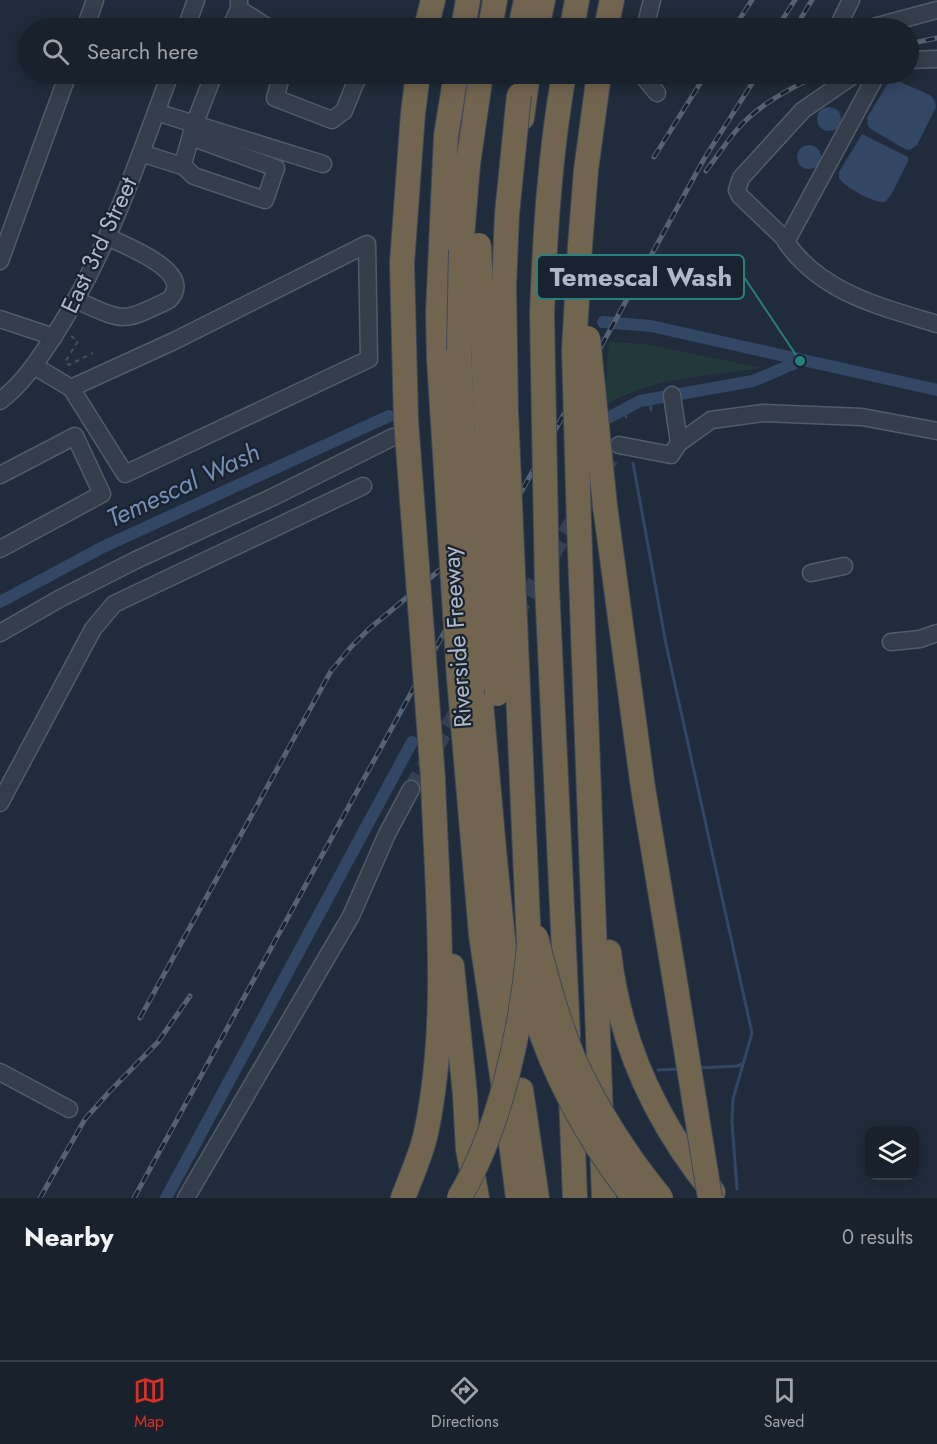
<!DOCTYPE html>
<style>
:root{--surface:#18212c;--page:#252e38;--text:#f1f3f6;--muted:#9fa3a9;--line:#363e48;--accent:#d93025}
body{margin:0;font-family:Jost,sans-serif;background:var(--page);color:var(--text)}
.controls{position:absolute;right:18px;bottom:18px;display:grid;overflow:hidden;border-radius:12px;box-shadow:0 3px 15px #0003}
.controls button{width:54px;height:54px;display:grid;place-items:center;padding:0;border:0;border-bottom:2px solid var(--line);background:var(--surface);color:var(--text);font:30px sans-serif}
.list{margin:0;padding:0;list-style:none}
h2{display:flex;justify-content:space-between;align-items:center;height:78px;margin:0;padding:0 24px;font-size:26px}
h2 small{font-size:20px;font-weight:400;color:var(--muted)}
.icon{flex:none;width:33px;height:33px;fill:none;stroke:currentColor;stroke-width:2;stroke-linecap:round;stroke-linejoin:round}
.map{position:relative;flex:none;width:937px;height:1198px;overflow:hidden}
.search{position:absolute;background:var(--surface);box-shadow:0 3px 15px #0003;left:18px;right:18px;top:18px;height:66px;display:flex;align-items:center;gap:15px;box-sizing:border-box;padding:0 21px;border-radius:33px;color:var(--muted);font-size:22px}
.sheet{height:162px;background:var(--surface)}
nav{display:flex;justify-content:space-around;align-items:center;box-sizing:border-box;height:84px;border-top:2px solid var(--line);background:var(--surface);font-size:16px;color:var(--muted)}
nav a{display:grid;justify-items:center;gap:3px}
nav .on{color:var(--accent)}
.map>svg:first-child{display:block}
.green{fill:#22393c}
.water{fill:#324764}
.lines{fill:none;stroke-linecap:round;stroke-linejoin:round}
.stream{stroke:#324764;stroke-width:3}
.canal{stroke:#324764;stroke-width:12}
.minor-tunnel{stroke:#354150;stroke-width:16;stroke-dasharray:16 8;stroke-linecap:butt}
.minor-casing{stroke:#525b69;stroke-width:19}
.highway-casing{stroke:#3f4856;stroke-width:26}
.path{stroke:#3d5557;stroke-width:2;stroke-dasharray:4.5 4.5;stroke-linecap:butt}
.minor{stroke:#343e4b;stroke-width:16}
.highway{stroke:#726550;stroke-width:24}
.rail-casing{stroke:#566273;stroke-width:5}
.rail{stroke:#192330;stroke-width:3;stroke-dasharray:9;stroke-linecap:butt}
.highway-bridge-casing{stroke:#3f4856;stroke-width:26;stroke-linecap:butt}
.highway-bridge{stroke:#726550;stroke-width:24}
.labels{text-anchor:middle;stroke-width:4.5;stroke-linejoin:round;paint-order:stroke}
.street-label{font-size:24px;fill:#afb8c8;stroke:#192330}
.water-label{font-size:26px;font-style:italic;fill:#748fb2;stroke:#192330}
.leader{fill:none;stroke:#27807c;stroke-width:2}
.callout-dot{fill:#27807c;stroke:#192330;stroke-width:2}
.callout{fill:#192330;stroke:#27807c;stroke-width:2}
.callout-label{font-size:26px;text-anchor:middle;font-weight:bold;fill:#afb8c8}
</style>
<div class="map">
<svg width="937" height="1198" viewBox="0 0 937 1198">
<rect width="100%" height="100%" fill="#202c3b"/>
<!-- green -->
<path class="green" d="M609,342L645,344L762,368C709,376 650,377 604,406Z"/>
<!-- water -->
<g class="water">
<path d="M891,78L930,95L935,101L936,107L917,145L910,150L905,149L872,130L868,126L867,118Z"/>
<circle cx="829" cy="119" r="12"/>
<path d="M862,134L908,157V161L891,195L885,202C874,203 845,188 839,178V172Z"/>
<circle cx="809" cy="157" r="12"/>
</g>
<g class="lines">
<!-- stream -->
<g class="stream">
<path d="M650,399L651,410"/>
<path d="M625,408L626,417"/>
<path d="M633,463L666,644L752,1033L733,1099L732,1122L737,1189"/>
<path d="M699,1068L737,1066L742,1064"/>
<path d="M658,1070L680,1069"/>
</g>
<!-- canal -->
<g class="canal">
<path d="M603,322L651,326L937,390"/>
<path d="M606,419L640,401L753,381L800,361"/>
<path d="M0,602L103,547L389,416"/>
<path d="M166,1198L412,742"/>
</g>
<!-- minor-tunnel -->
<g class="minor-tunnel">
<path d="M515,616L619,445"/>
<path d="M411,789L461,705"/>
</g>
<defs>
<g id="minor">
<path d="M239,9L269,28"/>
<path d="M85,28L95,0"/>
<path d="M186,28L196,0"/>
<path d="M230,28L239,9V0"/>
<path d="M645,28L652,0"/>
<path d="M837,28L851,0"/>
<path d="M870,28L937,10"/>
<path d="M908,60L937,59"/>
<path d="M282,74L275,98L332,120L344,111L359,74"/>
<path d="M641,74L657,93"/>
<path d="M877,74L786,242C821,293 882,307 937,324"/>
<path d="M156,112L323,164"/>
<path d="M141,153L179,165L183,164L194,125L212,79V74"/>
<path d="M181,164L194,176L265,200L276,168L191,137"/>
<path d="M786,240L740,196L737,190L741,178L803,110L854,75L867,74"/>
<path d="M0,261L68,74"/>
<path d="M76,300C125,322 121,323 169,300C197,272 125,246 108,237"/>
<path d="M0,319L54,337"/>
<path d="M34,366L71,388L174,341L367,244L369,359L125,474L71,388"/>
<path d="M672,395L679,443"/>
<path d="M0,401C20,386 34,366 48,345C104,262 136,167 170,74"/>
<path d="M619,445L671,455L679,443L711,420L763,413L862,417L937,431"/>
<path d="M0,475L75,436L102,494L0,549"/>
<path d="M811,573L844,566"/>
<path d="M0,633L59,599L136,560L273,497L393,437"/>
<path d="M891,642L920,639L937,633"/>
<path d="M0,803L93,629L114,604L363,486"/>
<path d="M0,1072L69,1109"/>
<path d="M186,1198L351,916L387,834L411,789"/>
</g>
<g id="highway">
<path d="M426,28L433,0"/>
<path d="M463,28L468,0"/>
<path d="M490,28L495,0"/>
<path d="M520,28L526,0"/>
<path d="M537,28L543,0"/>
<path d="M572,28L577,0"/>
<path d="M606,28L612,0"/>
<path d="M522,118L528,74"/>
<path d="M580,246L586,170L599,74"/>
<path d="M461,250L468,164L481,74"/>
<path d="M402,263L413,113L418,74"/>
<path d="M542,314C545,234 550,153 564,74"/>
<path d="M439,359L438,313L446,136L456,74"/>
<path d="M605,506L643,788L674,975"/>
<path d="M579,524L604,1198"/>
<path d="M547,586L568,1036"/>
<path d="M459,678L481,935L505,1096L518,1198"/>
<path d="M479,679L494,850L513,1038"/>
<path d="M609,952C619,1042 656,1122 713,1192"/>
<path d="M452,966L465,1095L468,1149L477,1198"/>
<path d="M521,1090L537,1198"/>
<path d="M571,1095L575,1198"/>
<path d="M403,1198C411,1177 421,1155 426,1133C450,1019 437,895 433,779"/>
</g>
</defs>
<!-- minor casing -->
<use href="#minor" class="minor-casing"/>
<!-- highway casing -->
<use href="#highway" class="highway-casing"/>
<!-- path -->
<path class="path" d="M71,336L78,341L65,362L69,365L93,353"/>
<!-- minor -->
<use href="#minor" class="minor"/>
<!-- highway -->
<use href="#highway" class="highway"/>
<defs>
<g id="rail">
<path d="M734,28L752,0"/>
<path d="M777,28L795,0"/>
<path d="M795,28L812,0"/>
<path d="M908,44L937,38"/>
<path d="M654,157L706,74"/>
<path d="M706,171C716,158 725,144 735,132C756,106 790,88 821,74"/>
<path d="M140,1018L331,671L351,647L369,629L454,558L487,520L506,491"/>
<path d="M40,1198L85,1119L111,1090L158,1042L190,996"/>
<path d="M134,1198L632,290L704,159L758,74"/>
</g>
</defs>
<!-- rail casing -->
<use href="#rail" class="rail-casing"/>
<!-- rail -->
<use href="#rail" class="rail"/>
<defs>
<g id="highway-bridge">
<path d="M479,245L497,694"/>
<path d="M461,250L459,349L463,437L479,679"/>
<path d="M402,263L406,420L433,779"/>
<path d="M542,314L547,586"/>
<path d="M588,338L605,506"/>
<path d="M439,359L459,678"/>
<path d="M579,524L574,350L580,246"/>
<path d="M536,937C546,978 557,1018 573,1057C594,1105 627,1157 661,1198"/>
<path d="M674,975L710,1198"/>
<path d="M527,989C548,1065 585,1136 634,1198"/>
<path d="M459,1198C501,1128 522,1026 529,946L506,411L504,286L507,214L519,95"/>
</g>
</defs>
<!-- highway-bridge casing -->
<use href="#highway-bridge" class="highway-bridge-casing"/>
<!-- highway-bridge -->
<use href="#highway-bridge" class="highway-bridge"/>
</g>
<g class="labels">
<!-- street labels -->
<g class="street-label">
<text transform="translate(99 245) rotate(-65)" y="8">East 3rd Street</text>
<text transform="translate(457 637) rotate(-94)" y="8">Riverside Freeway</text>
</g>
<!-- water labels -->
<g class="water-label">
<text transform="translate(183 485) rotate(-25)" y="9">Temescal Wash</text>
</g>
</g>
<!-- callouts -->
<path class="leader" d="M800 361L744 277"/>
<circle class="callout-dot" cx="800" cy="361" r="6"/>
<rect class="callout" x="537" y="255" width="207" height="44" rx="6"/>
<g class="callout-label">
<text x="641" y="286">Temescal Wash</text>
</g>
</svg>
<div class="controls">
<button><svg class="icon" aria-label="layers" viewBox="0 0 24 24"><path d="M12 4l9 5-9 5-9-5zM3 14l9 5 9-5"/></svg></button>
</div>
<div class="search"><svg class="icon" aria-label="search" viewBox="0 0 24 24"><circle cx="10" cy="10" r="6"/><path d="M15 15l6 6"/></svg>Search here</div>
</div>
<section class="sheet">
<h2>Nearby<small>0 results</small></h2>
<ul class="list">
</ul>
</section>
<nav>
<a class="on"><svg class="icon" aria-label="map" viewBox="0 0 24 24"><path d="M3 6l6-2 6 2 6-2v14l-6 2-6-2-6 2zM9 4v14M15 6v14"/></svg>Map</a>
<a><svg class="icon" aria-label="directions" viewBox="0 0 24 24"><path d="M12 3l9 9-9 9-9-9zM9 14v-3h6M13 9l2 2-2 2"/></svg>Directions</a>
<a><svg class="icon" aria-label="saved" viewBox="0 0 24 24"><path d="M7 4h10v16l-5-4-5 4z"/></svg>Saved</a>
</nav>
